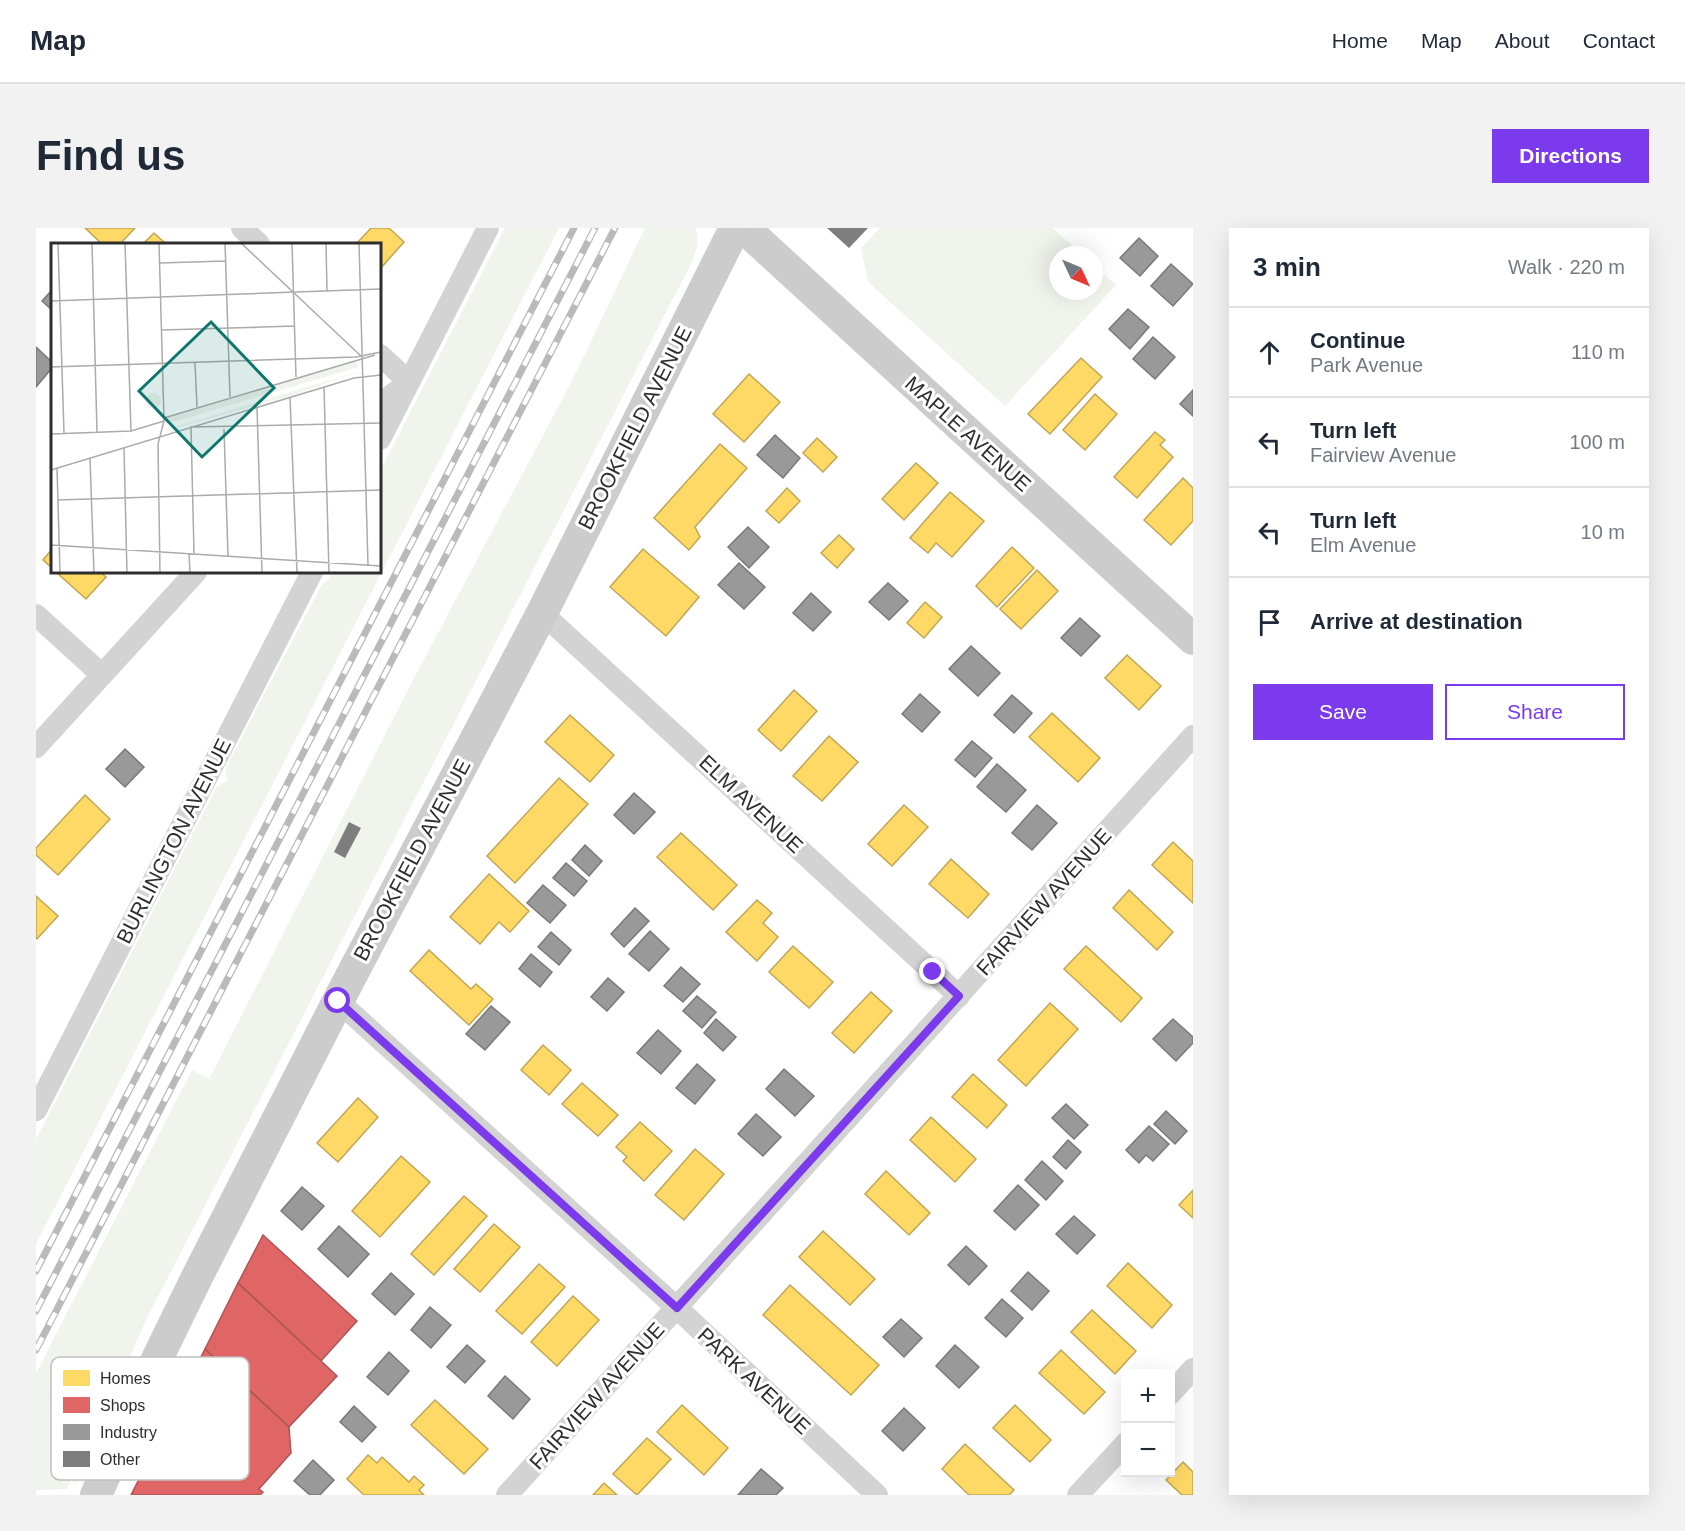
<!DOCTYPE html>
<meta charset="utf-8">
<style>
:root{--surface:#fff;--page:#f2f2f3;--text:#1f2937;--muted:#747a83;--line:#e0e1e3;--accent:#7c3aed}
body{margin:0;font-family:Arial,sans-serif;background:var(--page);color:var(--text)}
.controls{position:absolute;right:18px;bottom:18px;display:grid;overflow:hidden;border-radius:0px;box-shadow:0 6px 24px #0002}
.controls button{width:54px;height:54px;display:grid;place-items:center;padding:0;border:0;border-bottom:2px solid var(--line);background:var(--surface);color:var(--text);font:30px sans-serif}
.compass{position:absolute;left:1013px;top:18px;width:54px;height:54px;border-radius:50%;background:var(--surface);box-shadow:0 6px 24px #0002;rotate:134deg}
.stop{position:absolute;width:18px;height:18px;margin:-14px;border:4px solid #7c3aed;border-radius:50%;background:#fff}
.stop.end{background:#7c3aed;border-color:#fff;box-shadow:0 2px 6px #0008}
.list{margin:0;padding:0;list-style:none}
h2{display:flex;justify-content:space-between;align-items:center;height:78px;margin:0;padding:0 24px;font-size:26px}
h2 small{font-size:20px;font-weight:400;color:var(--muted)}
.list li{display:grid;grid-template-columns:39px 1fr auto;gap:18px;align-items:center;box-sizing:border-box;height:90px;padding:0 24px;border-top:2px solid var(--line)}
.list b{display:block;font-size:22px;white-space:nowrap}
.list p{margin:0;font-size:20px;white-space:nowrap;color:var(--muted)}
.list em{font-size:20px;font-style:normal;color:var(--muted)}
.actions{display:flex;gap:12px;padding:18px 24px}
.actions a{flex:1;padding:14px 0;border:2px solid var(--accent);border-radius:0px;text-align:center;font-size:21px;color:var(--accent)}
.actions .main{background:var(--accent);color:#fff}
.icon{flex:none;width:33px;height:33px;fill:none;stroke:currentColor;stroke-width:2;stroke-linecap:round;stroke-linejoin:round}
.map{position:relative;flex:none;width:1157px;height:1267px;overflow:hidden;border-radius:0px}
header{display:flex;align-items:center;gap:36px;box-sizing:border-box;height:84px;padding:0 30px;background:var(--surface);border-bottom:2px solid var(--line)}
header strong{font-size:28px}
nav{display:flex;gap:33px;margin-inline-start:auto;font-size:21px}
.intro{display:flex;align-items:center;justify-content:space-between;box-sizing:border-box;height:144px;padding:0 36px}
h1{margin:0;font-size:42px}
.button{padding:15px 27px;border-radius:0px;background:var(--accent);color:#fff;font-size:21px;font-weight:700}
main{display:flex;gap:36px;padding:0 36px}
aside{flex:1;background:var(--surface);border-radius:0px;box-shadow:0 6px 24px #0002}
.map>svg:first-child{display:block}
.green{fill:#f1f4ec}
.homes{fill:#ffd966;stroke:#c0a655;stroke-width:1.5}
.shops{fill:#e06666;stroke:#ab5555;stroke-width:1.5}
.industry{fill:#999;stroke:#797979;stroke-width:1.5}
.building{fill:#7e7e7e}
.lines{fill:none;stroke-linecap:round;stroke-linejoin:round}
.street{stroke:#d3d3d3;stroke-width:22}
.secondary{stroke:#ccc;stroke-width:32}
.rail-casing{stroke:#bababa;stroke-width:7}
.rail{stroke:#fff;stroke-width:4.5;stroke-dasharray:14;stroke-linecap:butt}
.route{stroke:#7c3aed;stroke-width:8}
.labels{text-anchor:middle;stroke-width:6;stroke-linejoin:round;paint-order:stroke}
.street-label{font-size:21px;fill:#2e2e2e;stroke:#fff}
.inset-road{fill:none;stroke:#ababab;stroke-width:1.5}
.view{fill:#0f766e;fill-opacity:0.15;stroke:#0f766e;stroke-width:3}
.inset-edge{fill:none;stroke:#2e2e2e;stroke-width:3}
.key{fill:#fff;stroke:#c0c0c0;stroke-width:1.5}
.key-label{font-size:16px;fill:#2e2e2e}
</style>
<header>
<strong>Map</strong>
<nav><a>Home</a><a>Map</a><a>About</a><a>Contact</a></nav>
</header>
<div class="intro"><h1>Find us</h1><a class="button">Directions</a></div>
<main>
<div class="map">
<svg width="1157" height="1267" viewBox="0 0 1157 1267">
<rect width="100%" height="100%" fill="#fff"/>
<!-- green -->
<g class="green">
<path d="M469,0H523L0,1016V911L180,560L191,552L189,541L285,358L294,350L295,344H344V243Z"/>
<path d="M609,0H660C664,13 660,24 655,36L110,1092L40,1255L35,1252L31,1261L0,1262V1145L156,842L173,851L377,452L536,153Z"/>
<path d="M844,0H1017L1047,27H1022V63H1058V37L1080,57L969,178L832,54L825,20Z"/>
</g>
<!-- homes -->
<g class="homes">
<path d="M49,0H99L84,16H66Z"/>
<path d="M335,0H353L368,14L344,41V16H320Z"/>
<path d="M118,5L130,16H107Z"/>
<path d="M1045,130L1066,149L1014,206L992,186Z"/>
<path d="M713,146L744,174L708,214L677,186Z"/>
<path d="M1059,166L1081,186L1049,222L1027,202Z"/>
<path d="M1119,204L1129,212L1124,217L1137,229L1101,270L1078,249Z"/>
<path d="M781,210L801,229L787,244L767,225Z"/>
<path d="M684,216L711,240L659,299L664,309L653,322L618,290Z"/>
<path d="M880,235L902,255L868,292L846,271Z"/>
<path d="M1147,250L1157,260V293L1135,317L1108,292Z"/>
<path d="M751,260L764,273L743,295L730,283Z"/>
<path d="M914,264L948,293L916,329L900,315L892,325L874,310Z"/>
<path d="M803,307L818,321L801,340L785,325Z"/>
<path d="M976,319L998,340L961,379L940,358Z"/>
<path d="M16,321V340L7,332Z"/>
<path d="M607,321L663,369L630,408L574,359Z"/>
<path d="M1001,342L1022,363L985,401L964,381Z"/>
<path d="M20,344H64L70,349L50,371Z"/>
<path d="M889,374L906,389L888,410L871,395Z"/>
<path d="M1091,427L1125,458L1103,482L1069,450Z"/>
<path d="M758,462L781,483L745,523L722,502Z"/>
<path d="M1016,485L1064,530L1042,554L993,509Z"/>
<path d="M534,487L578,527L554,554L509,514Z"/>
<path d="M793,508L822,534L786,573L757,548Z"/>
<path d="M523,550L552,576L479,655L451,628Z"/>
<path d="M49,567L74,591L22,647L0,627V620Z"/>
<path d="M868,577L892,599L856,638L832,616Z"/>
<path d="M645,605L701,657L677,682L621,629Z"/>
<path d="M1137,614L1157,633V675L1116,637Z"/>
<path d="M915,631L953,666L932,690L893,656Z"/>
<path d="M453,646L493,683L474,704L463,694L444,716L414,689Z"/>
<path d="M1093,662L1137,704L1121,722L1077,680Z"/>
<path d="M0,668L22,688L1,711L0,709Z"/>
<path d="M721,672L736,685L727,695L742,709L721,733L690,704Z"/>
<path d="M757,718L797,754L773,780L733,744Z"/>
<path d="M1050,718L1106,770L1085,794L1028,741Z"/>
<path d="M393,722L435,761L440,756L457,771L433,797L374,743Z"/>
<path d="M835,764L856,783L818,825L796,805Z"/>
<path d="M1014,775L1042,801L990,858L962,832Z"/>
<path d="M507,817L535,842L513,867L485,842Z"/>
<path d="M937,846L971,877L951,900L916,869Z"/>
<path d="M546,855L582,887L562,908L526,876Z"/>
<path d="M322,870L342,889L302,934L281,915Z"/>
<path d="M895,889L940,931L919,954L874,912Z"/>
<path d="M604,894L636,923L608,953L587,933L591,929L580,919Z"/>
<path d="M659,921L688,946L648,992L619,967Z"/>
<path d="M365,928L394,954L344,1009L316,983Z"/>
<path d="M850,943L894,985L873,1007L829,966Z"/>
<path d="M1157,962V990L1143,977Z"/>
<path d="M428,968L451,988L398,1047L375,1026Z"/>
<path d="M458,996L484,1019L444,1064L418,1041Z"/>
<path d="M787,1003L839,1051L814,1077L763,1029Z"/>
<path d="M1092,1035L1136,1077L1116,1100L1071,1058Z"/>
<path d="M503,1036L529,1059L486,1106L460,1083Z"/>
<path d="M754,1057L843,1137L815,1167L727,1087Z"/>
<path d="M537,1068L563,1092L521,1138L495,1114Z"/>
<path d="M1056,1082L1100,1123L1079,1146L1035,1104Z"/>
<path d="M1025,1122L1069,1164L1048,1186L1003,1145Z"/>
<path d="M399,1172L452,1221L428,1246L375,1197Z"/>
<path d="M646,1177L692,1220L668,1247L621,1204Z"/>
<path d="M979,1177L1015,1212L994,1234L957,1200Z"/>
<path d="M611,1210L635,1231L601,1267L577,1246Z"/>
<path d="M929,1216L978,1262L973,1267H933L906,1241Z"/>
<path d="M332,1227L341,1235L346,1229L373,1254L378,1248L388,1257L383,1262L388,1267H328L311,1251Z"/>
<path d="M1147,1234L1157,1244V1267H1146L1130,1252Z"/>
<path d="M568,1255L581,1267H557Z"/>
</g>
<!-- shops -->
<g class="shops">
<path d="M227,1007L321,1093L285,1133L202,1055Z"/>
<path d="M202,1055L301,1148L253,1199L169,1121Z"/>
<path d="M169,1121L253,1199L255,1225L223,1261L227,1264L224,1267H95Z"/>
</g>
<!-- industry -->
<g class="industry">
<path d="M1103,10L1122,28L1104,48L1084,30Z"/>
<path d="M1135,36L1157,56L1137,78L1115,58Z"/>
<path d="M16,62V82L6,73Z"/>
<path d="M1092,81L1113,99L1094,121L1073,101Z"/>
<path d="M1117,109L1139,129L1119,151L1097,131Z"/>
<path d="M0,119L16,134V140L0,159Z"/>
<path d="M1157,162V188L1144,176Z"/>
<path d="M739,207L764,230L747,250L721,227Z"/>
<path d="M712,299L733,319L713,340L692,319Z"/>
<path d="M703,335L729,359L708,381L682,357Z"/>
<path d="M852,355L872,373L853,392L833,374Z"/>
<path d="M775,365L795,384L777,403L757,385Z"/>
<path d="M1044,390L1064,408L1045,428L1025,410Z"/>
<path d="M935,418L964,445L942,468L913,441Z"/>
<path d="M884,466L904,484L886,504L866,486Z"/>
<path d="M976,467L996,485L978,505L958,487Z"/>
<path d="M936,513L956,530L939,549L919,532Z"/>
<path d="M89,521L108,539L89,559L70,541Z"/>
<path d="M961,536L990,562L970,584L941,559Z"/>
<path d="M598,565L619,584L598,606L578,587Z"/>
<path d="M1001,577L1021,595L996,622L976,605Z"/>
<path d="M549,617L566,633L553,648L536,632Z"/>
<path d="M530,635L551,653L538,668L517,650Z"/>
<path d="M507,657L530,677L514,695L491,675Z"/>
<path d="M599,680L613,693L588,719L575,706Z"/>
<path d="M614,703L633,721L613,743L593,726Z"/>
<path d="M515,704L535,722L523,737L502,719Z"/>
<path d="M495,726L516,744L504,759L483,741Z"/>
<path d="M645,739L664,756L647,774L628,758Z"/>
<path d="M572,750L588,764L571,783L555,769Z"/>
<path d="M661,768L680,784L666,800L647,783Z"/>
<path d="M455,778L474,794L449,822L430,806Z"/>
<path d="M680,791L700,809L687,823L668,805Z"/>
<path d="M1137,791L1157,809V815L1140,833L1117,811Z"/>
<path d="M622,802L645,823L625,846L601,825Z"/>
<path d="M661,836L679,852L659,876L640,860Z"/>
<path d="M748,841L778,868L759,888L730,861Z"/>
<path d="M1030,876L1052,897L1038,911L1016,890Z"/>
<path d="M1130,883L1151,903L1139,916L1118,896Z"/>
<path d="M720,886L745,909L727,928L702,906Z"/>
<path d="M1113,898L1133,916L1117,933L1110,927L1103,935L1090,922Z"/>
<path d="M1032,912L1045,924L1030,941L1017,929Z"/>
<path d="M1006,933L1027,953L1010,972L989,952Z"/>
<path d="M982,957L1003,977L979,1002L958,983Z"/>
<path d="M266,959L288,978L266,1002L245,983Z"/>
<path d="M1038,988L1059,1007L1041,1026L1020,1006Z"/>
<path d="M303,998L333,1026L312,1049L282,1021Z"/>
<path d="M930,1018L951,1038L933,1057L912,1037Z"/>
<path d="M992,1044L1013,1063L996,1082L975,1063Z"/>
<path d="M355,1045L378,1066L359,1087L336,1066Z"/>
<path d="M966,1071L987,1090L970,1109L949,1090Z"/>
<path d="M394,1079L415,1097L395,1120L375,1102Z"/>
<path d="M865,1091L886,1110L868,1129L847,1109Z"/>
<path d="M431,1117L449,1133L429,1155L411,1139Z"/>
<path d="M919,1117L943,1139L923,1160L900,1138Z"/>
<path d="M353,1124L373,1143L352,1167L331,1149Z"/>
<path d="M469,1148L494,1171L477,1191L452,1168Z"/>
<path d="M318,1178L340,1199L326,1214L304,1194Z"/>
<path d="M868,1180L889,1200L867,1223L846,1203Z"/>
<path d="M277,1232L298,1252L284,1267H274L258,1253Z"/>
<path d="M725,1241L747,1260L740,1267H702Z"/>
</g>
<!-- building -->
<g class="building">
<path d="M791,0H832L813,20Z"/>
<path d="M313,594L325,600L309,630L298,624Z"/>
</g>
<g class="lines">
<!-- street -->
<g class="street">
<path d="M206,0L223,16"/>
<path d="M344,127L373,154L344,176"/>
<path d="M344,211L452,0"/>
<path d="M506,385L923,768"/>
<path d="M0,387L65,446"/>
<path d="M0,519L160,344"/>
<path d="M302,773L641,1080L841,1267"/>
<path d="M0,882L276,344"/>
<path d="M1134,1166L1157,1141"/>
<path d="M471,1267L1157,508"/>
<path d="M1042,1267L1090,1215"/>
</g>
<!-- secondary -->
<g class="secondary">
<path d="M708,0L1157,411"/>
<path d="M60,1267L122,1129L161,1049L302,773L506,385L699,0"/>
</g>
<defs>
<g id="rail">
<path d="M0,1043L538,0"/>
<path d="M0,1083L559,0"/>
<path d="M0,1122L579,0"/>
</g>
</defs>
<!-- rail casing -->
<use href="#rail" class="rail-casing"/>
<!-- rail -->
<use href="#rail" class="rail"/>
</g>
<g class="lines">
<!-- route -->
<path class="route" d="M302,773L641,1080L923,768L897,744"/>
</g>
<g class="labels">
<!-- street labels -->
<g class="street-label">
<text transform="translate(599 200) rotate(-63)" y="7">BROOKFIELD AVENUE</text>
<text transform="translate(932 206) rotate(42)" y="7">MAPLE AVENUE</text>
<text transform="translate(715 576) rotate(43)" y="7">ELM AVENUE</text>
<text transform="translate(138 613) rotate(-63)" y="7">BURLINGTON AVENUE</text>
<text transform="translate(376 632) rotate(-62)" y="7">BROOKFIELD AVENUE</text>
<text transform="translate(1008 674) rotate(-48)" y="7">FAIRVIEW AVENUE</text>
<text transform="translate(718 1153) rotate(43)" y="7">PARK AVENUE</text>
<text transform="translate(561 1168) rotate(-48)" y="7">FAIRVIEW AVENUE</text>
</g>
</g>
<!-- overview -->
<g transform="translate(15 15)">
<rect width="330" height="330" fill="#fff"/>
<path d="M305,118L308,124L115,181L116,175ZM309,128L239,153L114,188V187ZM94 158a8 8 0 1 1 16 0a8 8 0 1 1-16 0Z" fill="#f1f4ec"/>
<path class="inset-road" d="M7,0L13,190M41,0L46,189M74,0L80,188M108,0L113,178L107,201L109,330M174,0L179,154M190,0L311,114M241,0L245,134M275,0L276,48M308,0L317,322M108,20L175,18M0,58L330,46M111,87L244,83M144,120L146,164M0,124L305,114L330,109M273,144L278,330M239,154L246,330M206,164L211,330M113,175L324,112M173,186L177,313M0,191L80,188L113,178M73,205L76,330M39,215L43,330M6,225L9,330M0,227L303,135L330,132M7,257L330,247M0,302L330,323M143,310L140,184L330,180M138,311L139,330"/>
<path class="view" d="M160,79L223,145L151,214L88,148Z"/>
<rect width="330" height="330" class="inset-edge"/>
</g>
<!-- legend -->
<rect x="15" y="1129" width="198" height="123" rx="9" class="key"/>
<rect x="27" y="1142" width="27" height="16" fill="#ffd966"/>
<rect x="27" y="1169" width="27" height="16" fill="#e06666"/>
<rect x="27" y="1196" width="27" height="16" fill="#999"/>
<rect x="27" y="1223" width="27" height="16" fill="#7e7e7e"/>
<g class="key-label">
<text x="64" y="1156">Homes</text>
<text x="64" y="1183">Shops</text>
<text x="64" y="1210">Industry</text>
<text x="64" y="1237">Other</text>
</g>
</svg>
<div class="controls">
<button>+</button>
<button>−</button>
</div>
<svg class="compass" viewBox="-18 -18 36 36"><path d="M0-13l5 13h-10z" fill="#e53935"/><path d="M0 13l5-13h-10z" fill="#747a83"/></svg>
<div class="stop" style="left:302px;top:773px"></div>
<div class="stop end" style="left:897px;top:744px"></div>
</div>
<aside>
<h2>3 min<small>Walk · 220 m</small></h2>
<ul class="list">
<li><svg class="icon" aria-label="ahead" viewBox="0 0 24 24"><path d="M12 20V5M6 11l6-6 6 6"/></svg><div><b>Continue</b><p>Park Avenue</p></div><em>110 m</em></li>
<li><svg class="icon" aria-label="left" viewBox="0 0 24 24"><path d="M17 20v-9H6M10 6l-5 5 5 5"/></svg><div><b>Turn left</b><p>Fairview Avenue</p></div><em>100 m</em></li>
<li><svg class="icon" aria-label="left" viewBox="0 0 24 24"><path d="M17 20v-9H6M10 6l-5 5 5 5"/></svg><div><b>Turn left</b><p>Elm Avenue</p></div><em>10 m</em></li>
<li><svg class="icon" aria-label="arrive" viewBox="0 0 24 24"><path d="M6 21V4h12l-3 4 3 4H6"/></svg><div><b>Arrive at destination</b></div></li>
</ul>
<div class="actions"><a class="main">Save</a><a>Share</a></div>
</aside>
</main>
